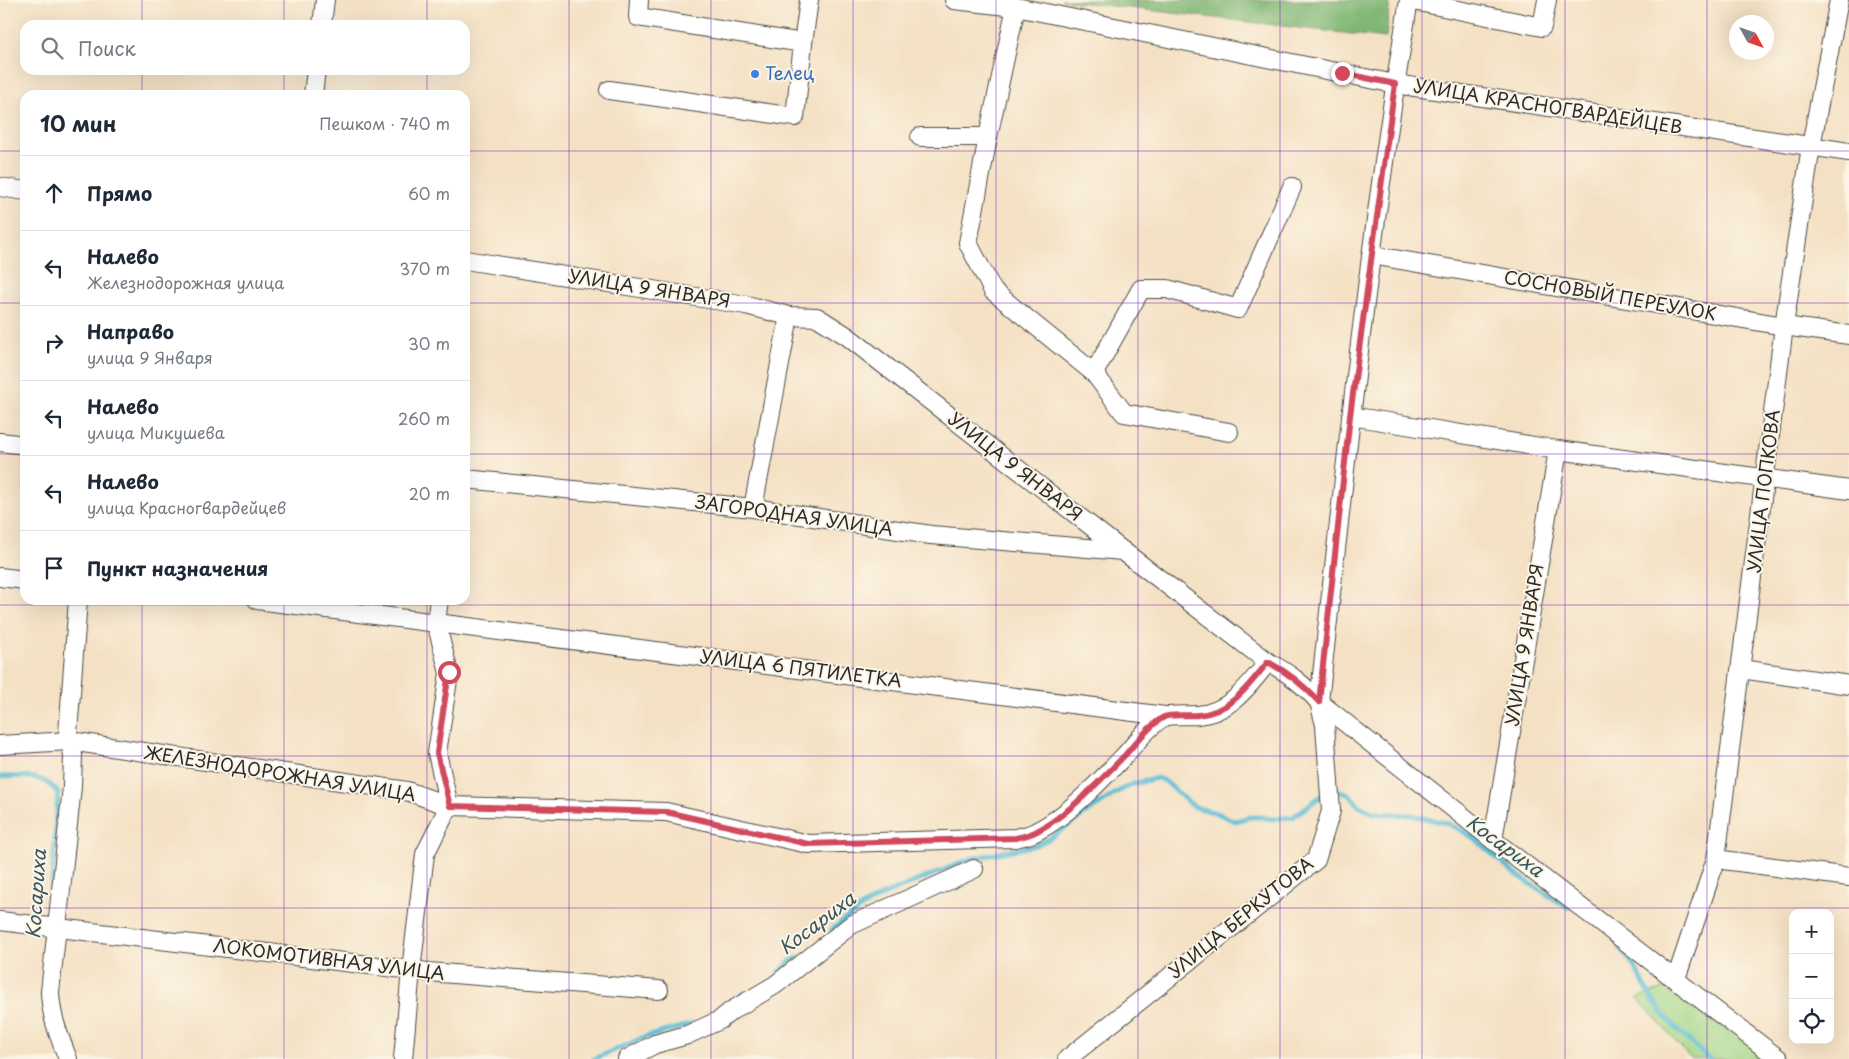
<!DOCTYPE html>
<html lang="ru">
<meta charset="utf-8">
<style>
:root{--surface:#fff;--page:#f6f6f7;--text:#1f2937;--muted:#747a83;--line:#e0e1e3}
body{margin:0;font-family:"Playpen Sans",sans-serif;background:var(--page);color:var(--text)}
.controls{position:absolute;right:15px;bottom:15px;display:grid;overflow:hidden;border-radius:10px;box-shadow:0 5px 20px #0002}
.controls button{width:45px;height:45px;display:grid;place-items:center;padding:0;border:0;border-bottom:1px solid var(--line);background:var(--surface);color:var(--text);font:25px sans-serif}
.compass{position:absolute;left:1729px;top:15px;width:45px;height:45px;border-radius:50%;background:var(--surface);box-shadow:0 5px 20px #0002;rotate:130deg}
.stop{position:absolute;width:15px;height:15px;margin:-11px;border:4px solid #d1495b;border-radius:50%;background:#fff}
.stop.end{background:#d1495b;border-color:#fff;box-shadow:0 1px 5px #0008}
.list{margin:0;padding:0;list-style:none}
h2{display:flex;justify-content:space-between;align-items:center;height:65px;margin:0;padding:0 20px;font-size:21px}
h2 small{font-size:16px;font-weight:400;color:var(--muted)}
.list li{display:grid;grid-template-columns:32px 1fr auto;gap:15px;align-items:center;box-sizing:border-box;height:75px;padding:0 20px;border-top:1px solid var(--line)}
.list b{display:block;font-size:19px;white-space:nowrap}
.list p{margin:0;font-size:16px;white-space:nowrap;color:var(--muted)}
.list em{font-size:16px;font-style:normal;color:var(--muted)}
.icon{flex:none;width:28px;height:28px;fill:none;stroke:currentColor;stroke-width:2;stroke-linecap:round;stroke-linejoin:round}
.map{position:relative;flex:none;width:1849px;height:1059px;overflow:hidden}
.search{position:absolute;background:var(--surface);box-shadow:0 5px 20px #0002;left:20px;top:20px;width:450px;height:55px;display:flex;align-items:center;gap:12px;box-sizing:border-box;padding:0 18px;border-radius:15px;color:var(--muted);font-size:19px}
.panel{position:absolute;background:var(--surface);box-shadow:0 5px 20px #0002;left:20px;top:90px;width:450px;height:515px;border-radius:15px}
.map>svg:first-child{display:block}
.green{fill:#a1d687;stroke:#668059}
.forest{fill:#80b774;stroke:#567150}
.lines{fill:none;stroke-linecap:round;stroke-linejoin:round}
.stream{stroke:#58bcd6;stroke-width:5}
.minor-casing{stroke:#494642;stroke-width:20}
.minor{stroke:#fff;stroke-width:18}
.route{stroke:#d1495b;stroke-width:6}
.grid{fill:none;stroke:#7b2cbf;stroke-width:1;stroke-opacity:0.55}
.shop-dot{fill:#3f7fe0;stroke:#fcf5e5;stroke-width:2}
.labels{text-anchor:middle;stroke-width:4;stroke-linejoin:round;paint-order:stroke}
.shop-label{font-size:18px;fill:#366cbe;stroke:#fcf5e5;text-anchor:start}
.street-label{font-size:18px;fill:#2b2b2b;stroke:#fcf5e5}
.water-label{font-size:19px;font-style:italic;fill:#38565e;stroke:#fcf5e5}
</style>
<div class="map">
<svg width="1849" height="1059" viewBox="0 0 1849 1059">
<rect width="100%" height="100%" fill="#fcf5e5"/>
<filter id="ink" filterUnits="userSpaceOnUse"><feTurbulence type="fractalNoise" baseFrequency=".02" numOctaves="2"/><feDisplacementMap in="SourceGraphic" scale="10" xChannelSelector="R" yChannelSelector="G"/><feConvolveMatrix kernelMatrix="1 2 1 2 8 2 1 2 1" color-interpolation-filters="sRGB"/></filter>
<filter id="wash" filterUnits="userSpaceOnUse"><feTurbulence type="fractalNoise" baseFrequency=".0096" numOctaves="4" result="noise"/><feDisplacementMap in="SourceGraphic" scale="20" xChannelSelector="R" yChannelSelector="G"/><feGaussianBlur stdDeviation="1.12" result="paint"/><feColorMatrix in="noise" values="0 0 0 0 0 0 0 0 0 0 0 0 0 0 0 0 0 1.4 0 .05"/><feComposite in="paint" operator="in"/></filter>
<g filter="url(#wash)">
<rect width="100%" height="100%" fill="#f4e1c4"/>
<!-- green -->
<path class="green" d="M1676,984L1773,1059H1691L1637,998Z"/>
<!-- forest -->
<path class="forest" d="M1061,0H1390L1386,38Z"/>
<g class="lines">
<!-- stream -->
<g class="stream">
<path d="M0,777C22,776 45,774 58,793L49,923"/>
<path d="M832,930L863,906L885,894L971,859L1036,845L1050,838L1119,791L1133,784L1157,778L1165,781L1189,803L1198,808L1217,813L1235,821L1250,817H1262L1271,819L1293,817L1321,796L1336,791L1344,792L1350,795L1359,806L1374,813L1411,815L1446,823L1459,829L1474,838L1514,873L1568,908"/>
<path d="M1620,948C1636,963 1641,982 1653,1000C1668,1023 1689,1041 1709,1059"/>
<path d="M778,973L792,960L799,958"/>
<path d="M727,1004L743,994"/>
<path d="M594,1059L642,1038L692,1024"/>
</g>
</g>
</g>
<g filter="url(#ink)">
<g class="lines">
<defs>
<g id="minor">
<path d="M639,0L638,17L803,43L809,0"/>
<path d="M954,0L1016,7L1395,84L1849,152"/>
<path d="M1409,0L1542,27L1547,0"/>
<path d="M1016,7L988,137L968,243L993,291L1094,373L1141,289H1167L1238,309L1292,187"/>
<path d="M322,25L325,0"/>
<path d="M609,90L795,117L803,43"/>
<path d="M313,95L316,70"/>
<path d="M920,137H988"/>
<path d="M0,187L25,191"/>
<path d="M1371,255L1784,326L1849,335"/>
<path d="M465,260L746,305L789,316L817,317L847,336L1123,551L1268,662C1290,674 1303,684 1319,702L1493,840L1779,1059"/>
<path d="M1094,373L1124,413L1229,432"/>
<path d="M1351,416L1558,450L1849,490"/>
<path d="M0,442L25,445"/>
<path d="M465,479L753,508L931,535L1123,551"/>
<path d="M753,508L789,316"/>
<path d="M0,577L25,580"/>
<path d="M257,600L1165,716"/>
<path d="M1741,669L1849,685"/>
<path d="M0,745L70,741L407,791L449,806L666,812L808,844L1016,838C1023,836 1031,835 1037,831C1068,816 1102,779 1126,754C1136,742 1151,724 1164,717C1170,714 1191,716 1198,715C1231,712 1249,685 1268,662"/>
<path d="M1493,840L1558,450"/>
<path d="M1716,859L1849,877"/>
<path d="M0,921L428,972L659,990"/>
<path d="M1676,979L1716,859L1784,326L1811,146L1839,0"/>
<path d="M68,1059C59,1036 51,1017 50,992L72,787L73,755L68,733L78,600"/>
<path d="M403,1059L411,970L425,854L449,806L437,753L449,673L436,622L439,600"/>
<path d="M627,1059L655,1044L687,1035L720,1020L731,1011L775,985L851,925L974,869"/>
<path d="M1067,1059L1316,860L1331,811L1325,725L1319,702C1345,467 1370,233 1409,0"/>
</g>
</defs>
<!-- minor casing -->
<use href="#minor" class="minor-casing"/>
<!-- minor -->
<use href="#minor" class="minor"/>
</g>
</g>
<g class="lines" filter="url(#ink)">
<!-- route -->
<path class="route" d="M449,672L437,753L450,806L666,812L808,844L1016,838C1023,836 1031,835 1037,831C1068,815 1102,779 1126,754C1136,742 1151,724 1164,717C1170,714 1190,716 1198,715C1231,712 1249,685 1268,662C1289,673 1304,685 1319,702L1350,416L1395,84L1342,73"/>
</g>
<!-- grid -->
<path class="grid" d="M142,0V25M284,0V25M427,0V25M569,0V1059M711,0V1059M853,0V1059M996,0V1059M1138,0V1059M1280,0V1059M1422,0V1059M1565,0V1059M1707,0V1059M142,70V95M284,70V95M427,70V95M0,151H25M465,151H1849M0,303H25M465,303H1849M0,454H25M465,454H1849M142,600V1059M284,600V1059M427,600V1059M0,605H1849M0,756H1849M0,908H1849"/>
<!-- markers -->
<circle class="shop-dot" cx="755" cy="74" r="5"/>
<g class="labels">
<!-- shop labels -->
<g class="shop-label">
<text x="765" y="80">Телец</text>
</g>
<!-- street labels -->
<g class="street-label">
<text transform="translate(1548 107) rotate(9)" y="6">УЛИЦА КРАСНОГВАРДЕЙЦЕВ</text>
<text transform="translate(649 289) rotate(9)" y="6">УЛИЦА 9 ЯНВАРЯ</text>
<text transform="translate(1610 296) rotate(10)" y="6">СОСНОВЫЙ ПЕРЕУЛОК</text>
<text transform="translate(1015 467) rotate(38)" y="6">УЛИЦА 9 ЯНВАРЯ</text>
<text transform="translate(1764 491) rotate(-83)" y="6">УЛИЦА ПОПКОВА</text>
<text transform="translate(794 516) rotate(8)" y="6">ЗАГОРОДНАЯ УЛИЦА</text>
<text transform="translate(1525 645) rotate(-81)" y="6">УЛИЦА 9 ЯНВАРЯ</text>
<text transform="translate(801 669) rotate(7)" y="6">УЛИЦА 6 ПЯТИЛЕТКА</text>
<text transform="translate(280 774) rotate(9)" y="6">ЖЕЛЕЗНОДОРОЖНАЯ УЛИЦА</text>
<text transform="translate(1241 918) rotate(-39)" y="6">УЛИЦА БЕРКУТОВА</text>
<text transform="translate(329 960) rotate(7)" y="6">ЛОКОМОТИВНАЯ УЛИЦА</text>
</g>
<!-- water labels -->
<g class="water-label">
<text transform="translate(1505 846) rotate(36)" y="7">Косариха</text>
<text transform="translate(36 894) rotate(-86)" y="7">Косариха</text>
<text transform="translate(817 923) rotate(-37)" y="7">Косариха</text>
</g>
</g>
</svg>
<div class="controls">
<button>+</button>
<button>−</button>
<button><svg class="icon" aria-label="locate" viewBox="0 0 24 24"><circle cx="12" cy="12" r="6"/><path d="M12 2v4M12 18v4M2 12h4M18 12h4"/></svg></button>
</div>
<svg class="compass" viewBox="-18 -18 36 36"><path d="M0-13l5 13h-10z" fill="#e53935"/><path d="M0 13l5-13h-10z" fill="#747a83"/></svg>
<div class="stop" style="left:449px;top:672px"></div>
<div class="stop end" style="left:1342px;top:73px"></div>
<div class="search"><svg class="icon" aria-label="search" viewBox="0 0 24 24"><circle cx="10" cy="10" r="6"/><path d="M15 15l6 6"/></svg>Поиск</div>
<section class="panel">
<h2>10 мин<small>Пешком · 740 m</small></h2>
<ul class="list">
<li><svg class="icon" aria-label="ahead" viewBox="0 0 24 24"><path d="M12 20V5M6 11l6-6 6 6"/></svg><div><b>Прямо</b></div><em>60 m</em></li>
<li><svg class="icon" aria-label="left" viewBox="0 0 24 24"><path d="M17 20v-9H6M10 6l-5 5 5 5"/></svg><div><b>Налево</b><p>Железнодорожная улица</p></div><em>370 m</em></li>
<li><svg class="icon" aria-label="right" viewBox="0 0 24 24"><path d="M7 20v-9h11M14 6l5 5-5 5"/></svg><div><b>Направо</b><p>улица 9 Января</p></div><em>30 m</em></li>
<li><svg class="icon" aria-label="left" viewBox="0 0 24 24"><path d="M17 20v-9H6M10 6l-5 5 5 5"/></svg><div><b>Налево</b><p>улица Микушева</p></div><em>260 m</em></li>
<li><svg class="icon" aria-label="left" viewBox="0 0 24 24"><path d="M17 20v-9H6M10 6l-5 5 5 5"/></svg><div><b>Налево</b><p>улица Красногвардейцев</p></div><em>20 m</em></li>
<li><svg class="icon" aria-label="arrive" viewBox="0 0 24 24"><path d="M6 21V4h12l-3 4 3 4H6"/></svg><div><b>Пункт назначения</b></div></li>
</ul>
</section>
</div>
